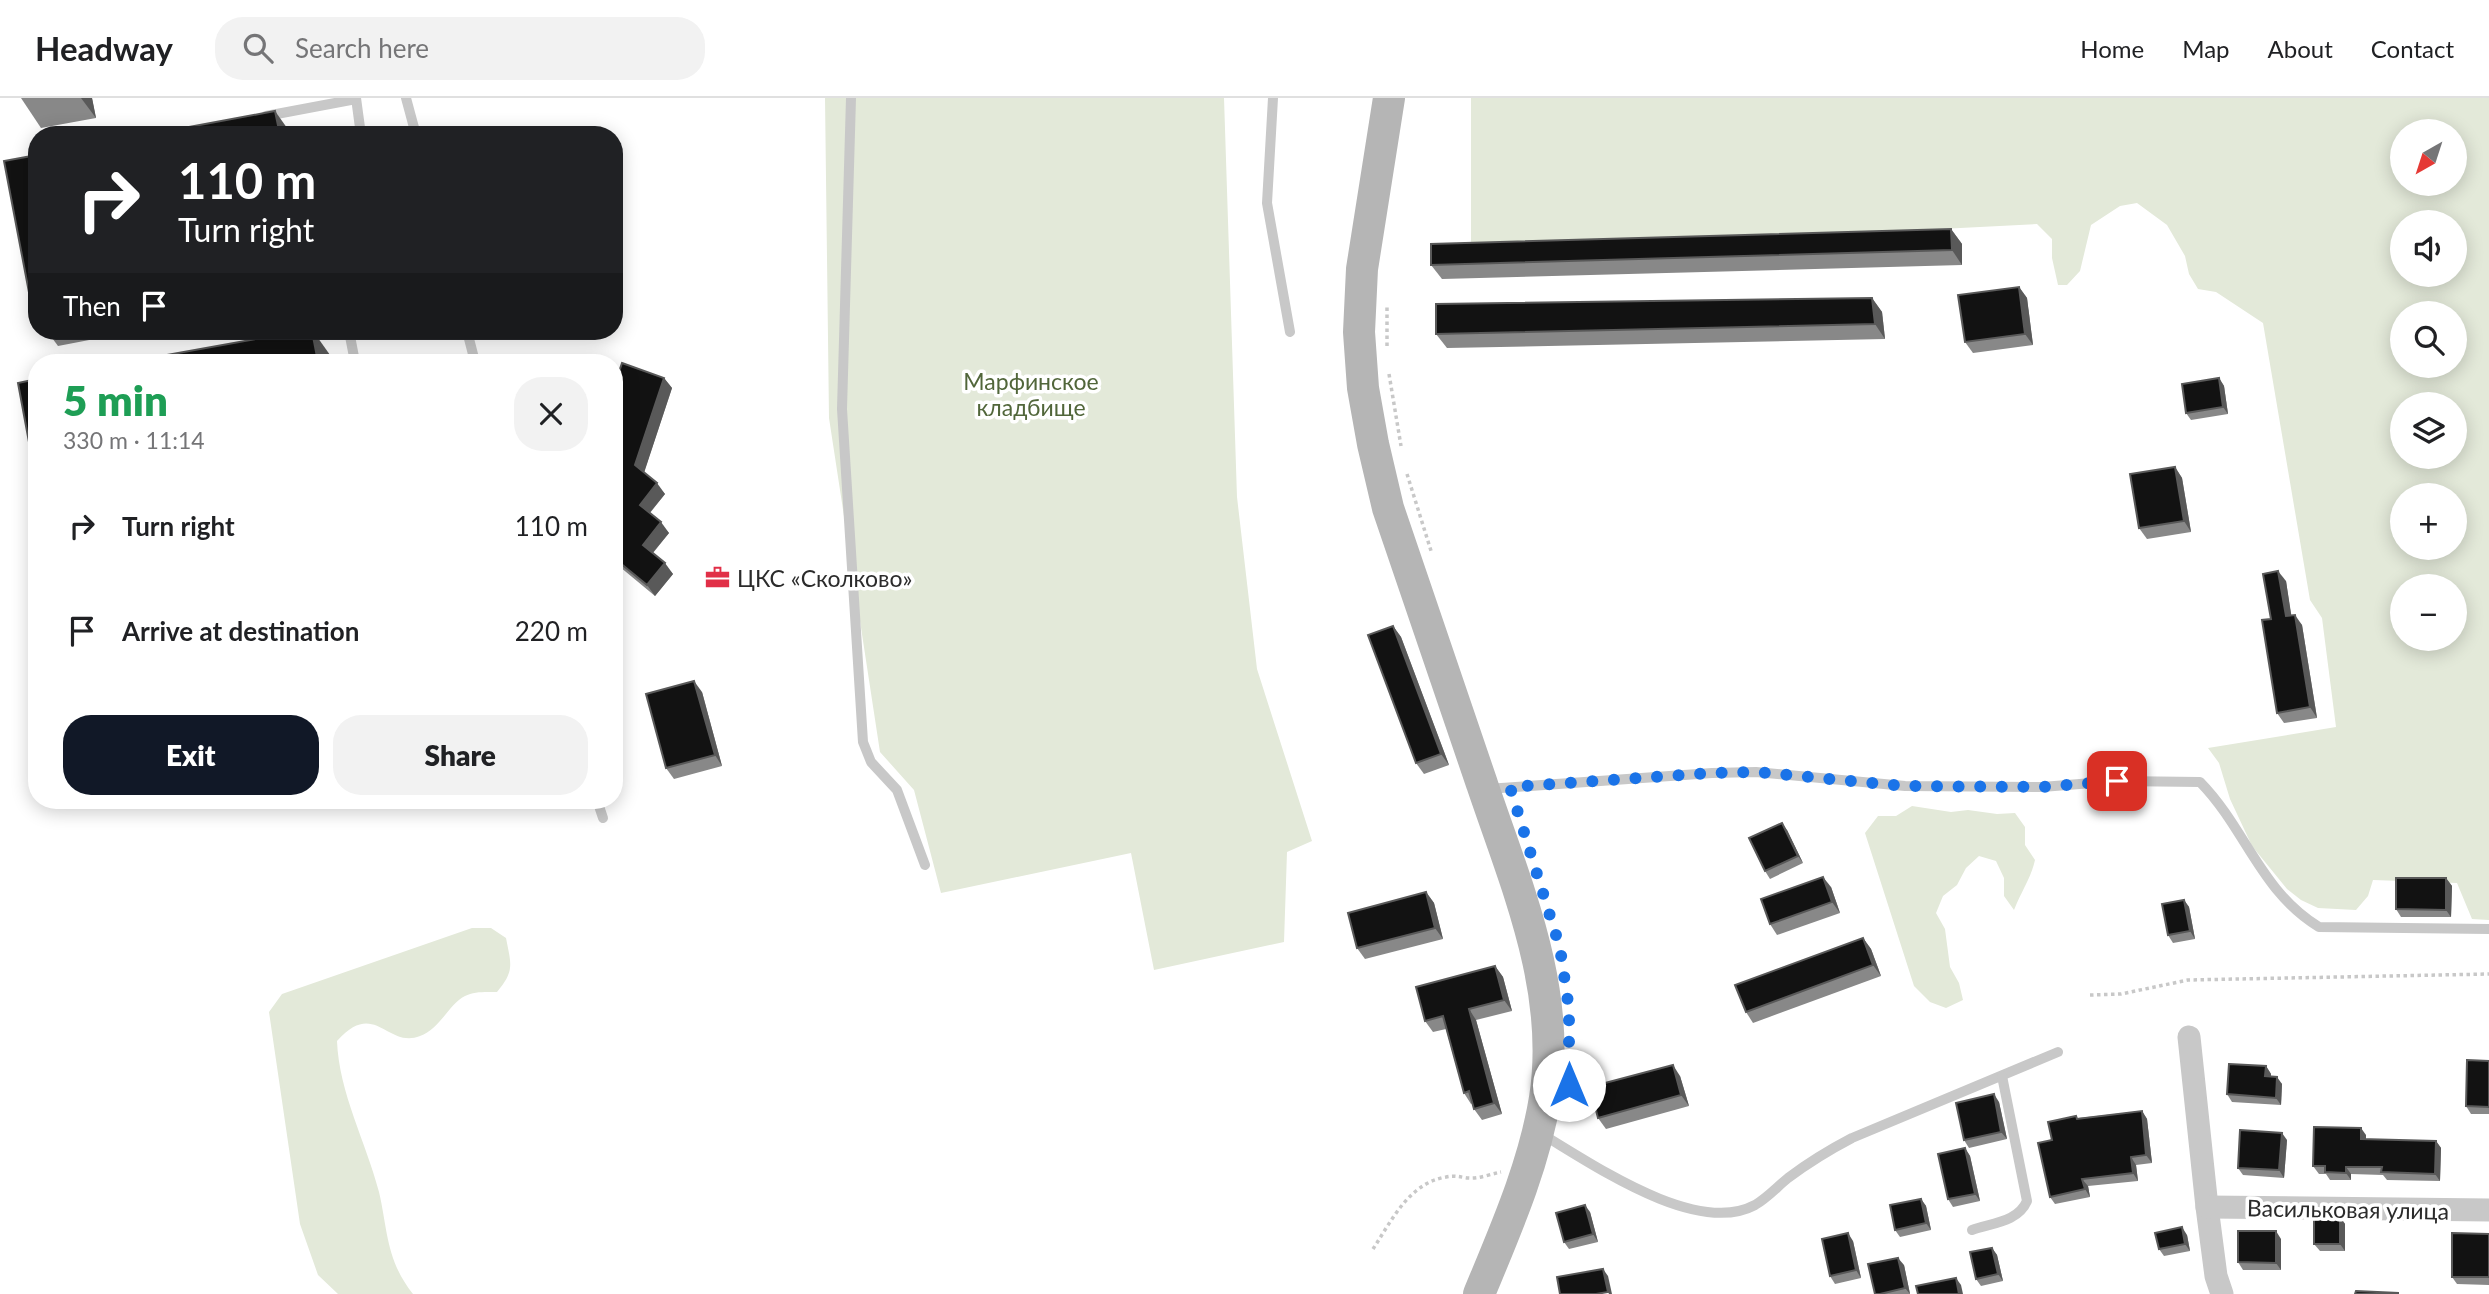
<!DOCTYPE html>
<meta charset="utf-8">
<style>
:root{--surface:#fff;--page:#f2f2f2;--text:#202124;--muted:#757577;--line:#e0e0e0;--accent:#111827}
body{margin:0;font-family:Lato,sans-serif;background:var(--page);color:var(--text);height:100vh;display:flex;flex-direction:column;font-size:26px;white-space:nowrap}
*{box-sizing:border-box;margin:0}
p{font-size:23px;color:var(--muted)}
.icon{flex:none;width:38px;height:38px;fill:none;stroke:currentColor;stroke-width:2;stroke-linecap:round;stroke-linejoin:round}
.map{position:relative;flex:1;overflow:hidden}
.drawer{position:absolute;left:28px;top:256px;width:595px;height:455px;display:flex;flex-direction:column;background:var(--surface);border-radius:28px;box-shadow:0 4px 18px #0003}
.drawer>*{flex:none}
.top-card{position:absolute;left:28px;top:28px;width:595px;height:214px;border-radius:28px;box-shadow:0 4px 18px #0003;background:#202124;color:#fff;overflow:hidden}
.needle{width:46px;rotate:219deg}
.buttons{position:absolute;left:2390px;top:21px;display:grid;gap:14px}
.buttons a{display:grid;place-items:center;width:77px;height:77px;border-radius:50%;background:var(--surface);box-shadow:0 4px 18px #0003;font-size:35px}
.pin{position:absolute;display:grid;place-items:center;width:60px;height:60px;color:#fff;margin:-30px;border-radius:14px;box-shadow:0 4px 10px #0006}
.me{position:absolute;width:77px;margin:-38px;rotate:0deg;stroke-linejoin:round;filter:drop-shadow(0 0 5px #0008)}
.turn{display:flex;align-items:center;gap:24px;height:147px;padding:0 35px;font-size:32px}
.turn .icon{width:91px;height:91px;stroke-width:2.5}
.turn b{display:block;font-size:49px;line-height:60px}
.then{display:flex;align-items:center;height:66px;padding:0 35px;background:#0003;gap:14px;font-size:26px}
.round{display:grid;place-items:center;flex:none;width:74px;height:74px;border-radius:28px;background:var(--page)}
.overview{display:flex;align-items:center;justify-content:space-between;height:119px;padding:0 35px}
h1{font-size:42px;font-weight:800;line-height:52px;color:#1e9e55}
.button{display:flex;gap:14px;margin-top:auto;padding:14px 35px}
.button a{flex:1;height:80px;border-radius:28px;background:var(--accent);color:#fff;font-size:28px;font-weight:800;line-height:80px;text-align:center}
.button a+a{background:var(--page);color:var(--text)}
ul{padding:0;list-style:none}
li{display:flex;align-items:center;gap:21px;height:105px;padding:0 35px}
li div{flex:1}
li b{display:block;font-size:26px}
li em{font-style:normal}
header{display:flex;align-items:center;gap:42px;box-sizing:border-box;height:98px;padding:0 35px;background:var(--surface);border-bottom:2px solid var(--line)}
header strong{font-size:33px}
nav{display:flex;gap:38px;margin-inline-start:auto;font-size:24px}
.search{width:490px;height:63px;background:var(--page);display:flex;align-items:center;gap:18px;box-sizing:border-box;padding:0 24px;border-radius:28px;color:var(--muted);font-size:26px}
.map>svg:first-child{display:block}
.green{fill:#e3e9d9;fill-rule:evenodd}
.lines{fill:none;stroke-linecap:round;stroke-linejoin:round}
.path{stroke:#c8c8c8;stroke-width:3.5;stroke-dasharray:3.5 3.5;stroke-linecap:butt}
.lane{stroke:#c8c8c8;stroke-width:10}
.street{stroke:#c8c8c8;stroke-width:23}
.secondary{stroke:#b5b5b5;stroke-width:32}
.wall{fill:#888}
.shaded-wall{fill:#595959}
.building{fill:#121212;stroke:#595959;stroke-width:2}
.route{stroke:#1a73e8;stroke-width:12;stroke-dasharray:0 21.6}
.labels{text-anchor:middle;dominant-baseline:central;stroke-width:7;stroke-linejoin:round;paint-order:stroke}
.park-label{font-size:23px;fill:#51663a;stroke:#fff}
.poi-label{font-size:23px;fill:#2b2b2b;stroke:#fff;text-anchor:start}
.street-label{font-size:23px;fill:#2b2b2b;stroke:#fff}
</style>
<header>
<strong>Headway</strong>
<div class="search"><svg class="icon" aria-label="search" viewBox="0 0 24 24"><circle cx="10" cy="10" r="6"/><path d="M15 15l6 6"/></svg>Search here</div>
<nav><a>Home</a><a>Map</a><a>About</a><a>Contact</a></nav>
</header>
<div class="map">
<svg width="2489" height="1196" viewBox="0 0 2489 1196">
<rect width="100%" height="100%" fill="#fff"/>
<g class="green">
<path d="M825,0H1224L1237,399L1257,571L1312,743L1287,754L1284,844L1154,872L1131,755L941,795L914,692L880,654L829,320Z"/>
<path d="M1471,0H2489V822L2472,821L2457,785L2373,782L2368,798L2356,812L2318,810L2301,802L2287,791L2252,748L2230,701L2219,665L2208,650L2336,629L2322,520L2310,502L2263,225L2216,194L2198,191L2189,176L2185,158L2167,127L2137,105L2120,108L2091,127L2080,173L2067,187H2058L2052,160V141L2037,126L1471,155ZM2403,33H2455V86H2403ZM2403,124H2455V177H2403ZM2403,215H2455V268H2403ZM2403,306H2455V359H2403ZM2403,397H2455V450H2403ZM2403,488H2455V541H2403Z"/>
<path d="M1912,708L1951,714L1968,712L1997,716L2015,715L2025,729V747L2035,762C2031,780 2021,794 2014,812L2004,798V780L1996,763L1979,758L1966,770L1957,787L1943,798L1936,815L1945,831L1950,869L1959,885L1963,902L1946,910L1930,904L1914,888L1865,735L1878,718H1896Z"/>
<path d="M472,830H491L506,840C511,866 515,873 497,894C487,894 474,893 465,898C449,906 440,931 420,938C387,951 375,900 337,943C339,995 366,1044 379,1094C388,1133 386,1162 413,1196H338L318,1177L300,1126L269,914L282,896Z"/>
</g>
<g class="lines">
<g class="path">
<path d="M1387,248V207"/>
<path d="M1389,276L1401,348"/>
<path d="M1407,376L1432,456"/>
<path d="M2090,897L2121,896L2188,882L2489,876"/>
<path d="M1373,1151C1392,1122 1409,1085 1446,1079C1454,1077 1460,1079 1468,1080C1478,1081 1491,1076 1501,1074"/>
</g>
<g class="lane">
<path d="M356,0L361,37"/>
<path d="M406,0L416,37"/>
<path d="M851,0L842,311L863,644L871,664L897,692L925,767"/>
<path d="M1273,0L1267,105L1290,234"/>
<path d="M266,18L356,1"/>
<path d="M349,233L355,264"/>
<path d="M467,233L475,264"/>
<path d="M301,238L329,233"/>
<path d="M1487,691L1712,675L1756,674L1905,688L2042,689L2117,683L2200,684C2246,731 2260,793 2319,829L2489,831"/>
<path d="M597,702L603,720"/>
<path d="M1540,1035C1591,1065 1696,1139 1755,1107C1767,1100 1777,1089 1788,1080C1808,1065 1829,1052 1852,1040L2058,954"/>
<path d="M1972,1132C1992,1125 2018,1124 2027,1103L2002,978"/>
</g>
<g class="street">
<path d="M2189,939L2207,1109L2216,1178L2222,1196"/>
<path d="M2207,1109L2489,1112"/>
</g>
<path class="secondary" d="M1389,0L1362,171L1359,234L1363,290L1373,346L1388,410C1420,502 1451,594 1482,686C1516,787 1562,891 1545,1000C1534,1068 1505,1133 1479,1196"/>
</g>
<g class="wall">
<path d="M21,0H92L96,20L41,30Z"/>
<path d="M37,57V218L32,210Z"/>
<path d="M1951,131L1962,146V167L1442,181L1431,167Z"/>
<path d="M2019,189L2027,200L2033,247L1973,255L1965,244Z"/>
<path d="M1872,200L1882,214L1885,241L1447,250L1436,236Z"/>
<path d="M47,233H109L110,238L58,248Z"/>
<path d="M664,280L672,290L644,374L665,396L650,415L669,435L653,455L673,476L655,498L614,464V289Z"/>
<path d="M2219,280L2224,288L2228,316L2191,322L2186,315Z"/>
<path d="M2175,369L2182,380L2191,434L2147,441L2139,430Z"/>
<path d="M2286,483L2291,517L2302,527L2317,620L2284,625L2277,615L2271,521Z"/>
<path d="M1393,528L1401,539L1449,667L1424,676L1416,665Z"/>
<path d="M702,594L722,668L674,681L666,670Z"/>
<path d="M1787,732L1803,765L1770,781L1765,773Z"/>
<path d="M2446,780L2452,788L2451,819H2401L2396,811Z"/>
<path d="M1831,789L1840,815L1777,837L1770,826Z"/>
<path d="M1426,794L1434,805L1443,841L1365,861L1357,850Z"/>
<path d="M2184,802L2189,809L2195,841L2173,845L2168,837Z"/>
<path d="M1863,840L1871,851L1881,878L1753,925L1746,914Z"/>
<path d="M1495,868L1503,879L1512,913L1476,922L1502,1016L1482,1022L1474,1011L1473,1005L1471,1006L1464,995L1446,931L1433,934L1425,923Z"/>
<path d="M2489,963V1016H2471L2466,1008Z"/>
<path d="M2266,968L2271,976V978L2282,986L2281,1007L2232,1004L2227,996Z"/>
<path d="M1680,978L1689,1008L1606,1031L1598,1020Z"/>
<path d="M1999,1004L2007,1041L1969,1050L1964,1042Z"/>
<path d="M2142,1013L2147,1021L2152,1065L2136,1067L2138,1083L2088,1088L2090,1099L2055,1106L2050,1099L2052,1042L2078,1020Z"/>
<path d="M2366,1037V1041L2436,1043L2441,1050L2440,1083L2387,1082L2383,1077L2351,1076V1082H2330L2326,1076H2319L2313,1068Z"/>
<path d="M2287,1042L2284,1080L2243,1077L2238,1070Z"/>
<path d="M1965,1050L1970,1058L1980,1103L1953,1109L1948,1101Z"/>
<path d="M1921,1101L1926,1108L1931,1132L1900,1139L1895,1132Z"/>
<path d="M1590,1114L1598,1144L1569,1151L1564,1144Z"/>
<path d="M2340,1119L2345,1126V1153H2320L2314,1146Z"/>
<path d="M2489,1136V1187L2457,1186L2452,1179Z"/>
<path d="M2187,1137L2190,1153L2164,1158L2159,1151Z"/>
<path d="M2281,1141V1172H2243L2238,1164Z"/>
<path d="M1853,1143L1861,1180L1835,1186L1830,1178Z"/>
<path d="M1992,1150L1997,1157L2003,1183L1981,1188L1976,1181Z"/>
<path d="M1904,1167L1910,1196H1875Z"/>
</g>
<g class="shaded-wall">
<path d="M81,0H92L96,20Z"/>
<path d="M275,13L292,37H280Z"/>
<path d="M1951,131L1962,146V167L1952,152Z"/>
<path d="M2019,189L2027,200L2033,247L2025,236Z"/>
<path d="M1872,200L1882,214L1885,241L1875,226Z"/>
<path d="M312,233H313L335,264H318Z"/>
<path d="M664,280L672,290L643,378L635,367Z"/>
<path d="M2219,280L2224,288L2228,316L2223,309Z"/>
<path d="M2175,369L2182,380L2191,434L2184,423Z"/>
<path d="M657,385L665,396L647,418L640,407Z"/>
<path d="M661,424L669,435L650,458L643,447Z"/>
<path d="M665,465L673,476L655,498L647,487Z"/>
<path d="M2278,473L2286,483L2293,528L2286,518Z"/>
<path d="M2295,517L2302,527L2317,620L2310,609Z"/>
<path d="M1393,528L1401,539L1449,667L1441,656Z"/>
<path d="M694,583L702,594L722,668L715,657Z"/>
<path d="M1782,725L1787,732L1803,765L1798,758Z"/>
<path d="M1823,779L1831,789L1840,815L1832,804Z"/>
<path d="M2446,780L2452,788L2451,819L2446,812Z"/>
<path d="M1426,794L1434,805L1443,841L1435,830Z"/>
<path d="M2184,802L2189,809L2195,841L2190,833Z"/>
<path d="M1863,840L1871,851L1881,878L1873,867Z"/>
<path d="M1495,868L1503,879L1512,913L1504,902Z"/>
<path d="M1469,911L1476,922L1502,1016L1494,1005Z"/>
<path d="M1673,967L1680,978L1689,1008L1681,997Z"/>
<path d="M2266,968L2271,976L2270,985L2265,978Z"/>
<path d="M2277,979L2282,986L2281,1007L2276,1000Z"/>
<path d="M1994,996L1999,1004L2007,1041L2001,1034Z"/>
<path d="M2142,1013L2147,1021L2152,1065L2146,1057Z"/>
<path d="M2361,1030L2366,1037V1048L2361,1041Z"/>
<path d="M2282,1035L2287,1042L2284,1080L2279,1072Z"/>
<path d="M2436,1043L2441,1050L2440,1083L2435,1076Z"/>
<path d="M1965,1050L1970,1058L1980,1103L1975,1096Z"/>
<path d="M2131,1059L2136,1067L2138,1083L2133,1075Z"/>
<path d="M2346,1069L2351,1076V1082L2346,1075Z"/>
<path d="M2082,1081L2088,1088L2090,1099L2085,1091Z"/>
<path d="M1921,1101L1926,1108L1931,1132L1926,1125Z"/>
<path d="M1585,1107L1590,1114L1598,1144L1593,1136Z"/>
<path d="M2340,1119L2345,1126V1153L2340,1146Z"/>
<path d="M2182,1129L2187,1137L2190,1153L2185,1146Z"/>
<path d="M2276,1133L2281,1141V1172L2276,1165Z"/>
<path d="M1848,1135L1853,1143L1861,1180L1856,1172Z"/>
<path d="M1992,1150L1997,1157L2003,1183L1998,1176Z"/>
<path d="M1898,1160L1904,1167L1910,1196L1905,1190Z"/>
<path d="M1603,1171L1608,1178L1612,1196H1609L1608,1194Z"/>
<path d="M1956,1180L1961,1187L1963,1196H1959Z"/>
</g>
<g class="building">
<path d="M275,13L280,37H146Z"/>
<path d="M37,57V209L32,210L4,63Z"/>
<path d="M1951,131L1952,152L1431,167V146Z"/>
<path d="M2019,189L2025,236L1965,244L1958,197Z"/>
<path d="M1872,200L1875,226L1436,236V206Z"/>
<path d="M300,233H312L318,264H128Z"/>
<path d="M622,265L664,280L635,367L657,385L640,407L661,424L643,447L665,465L647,487L614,460V289Z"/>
<path d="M2219,280L2223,309L2186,315L2182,286Z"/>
<path d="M37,281V387L18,285Z"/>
<path d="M2175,369L2184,423L2139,430L2130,376Z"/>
<path d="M2278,473L2286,518L2295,517L2310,609L2277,615L2262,522L2271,521L2263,476Z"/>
<path d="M1393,528L1441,656L1416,665L1368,537Z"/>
<path d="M694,583L715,657L666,670L646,596Z"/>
<path d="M1782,725L1798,758L1765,773L1749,740Z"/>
<path d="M1823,779L1832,804L1770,826L1761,801Z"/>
<path d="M2396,780H2446V812L2396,811Z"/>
<path d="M1426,794L1435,830L1357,850L1348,815Z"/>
<path d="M2184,802L2190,833L2168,837L2162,806Z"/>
<path d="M1863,840L1873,867L1746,914L1735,887Z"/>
<path d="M1495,868L1504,902L1469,911L1494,1005L1474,1011L1469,993L1464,995L1443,918L1425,923L1416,889Z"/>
<path d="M2467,962L2489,963V1009L2466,1008Z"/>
<path d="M2229,966L2266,968L2265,978L2277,979L2276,1000L2227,996Z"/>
<path d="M1673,967L1681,997L1598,1020L1590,989Z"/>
<path d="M1994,996L2001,1034L1964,1042L1956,1005Z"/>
<path d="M2142,1013L2146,1057L2131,1059L2133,1075L2082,1081L2085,1091L2050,1099L2038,1045L2052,1042L2048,1024L2076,1018L2077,1021Z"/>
<path d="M2314,1029L2361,1030V1041L2436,1043L2435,1076L2381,1074L2382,1069H2346V1075L2325,1074V1068H2313Z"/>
<path d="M2240,1032L2282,1035L2279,1072L2238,1070Z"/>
<path d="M1965,1050L1975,1096L1948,1101L1938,1056Z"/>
<path d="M1921,1101L1926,1125L1895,1132L1890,1107Z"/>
<path d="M1585,1107L1593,1136L1564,1144L1556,1115Z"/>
<rect x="2314" y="1119" width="26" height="27"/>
<path d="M2182,1129L2185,1146L2159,1151L2155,1135Z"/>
<path d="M2238,1133H2276V1165L2238,1164Z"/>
<path d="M1848,1135L1856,1172L1830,1178L1822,1141Z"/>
<path d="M2452,1135L2489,1136V1179H2452Z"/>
<path d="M1992,1150L1998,1176L1976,1181L1970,1154Z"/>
<path d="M1898,1160L1905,1190L1880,1196H1875L1868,1166Z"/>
<path d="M1603,1171L1608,1194L1596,1196H1560L1557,1179Z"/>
<path d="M1956,1180L1959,1196H1918L1916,1188Z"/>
<path d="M2356,1193L2398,1195V1196H2355Z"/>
</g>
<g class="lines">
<path class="route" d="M1569,987V911L1560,850L1510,689L1712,675L1756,674L1905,688L2042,689L2117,683"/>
</g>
<defs>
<symbol id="office-bare" viewBox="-9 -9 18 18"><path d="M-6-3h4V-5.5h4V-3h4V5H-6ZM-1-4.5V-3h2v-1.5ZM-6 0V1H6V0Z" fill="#e12f47" stroke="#fff" stroke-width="2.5" paint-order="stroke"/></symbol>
</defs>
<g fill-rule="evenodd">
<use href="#office-bare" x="700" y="462" width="35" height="35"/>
</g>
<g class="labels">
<g class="park-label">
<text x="1031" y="283">Марфинское<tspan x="1031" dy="26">кладбище</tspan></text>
</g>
<g class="poi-label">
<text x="737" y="480">ЦКС «Сколково»</text>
</g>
<g class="street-label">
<text transform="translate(2348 1111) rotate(1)">Васильковая улица</text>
</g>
</g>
</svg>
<div class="buttons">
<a><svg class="needle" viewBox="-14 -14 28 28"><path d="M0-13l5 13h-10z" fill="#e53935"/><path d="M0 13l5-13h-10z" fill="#757577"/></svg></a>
<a><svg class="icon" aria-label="sound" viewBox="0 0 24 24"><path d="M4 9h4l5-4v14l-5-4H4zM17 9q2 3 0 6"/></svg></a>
<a><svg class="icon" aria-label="search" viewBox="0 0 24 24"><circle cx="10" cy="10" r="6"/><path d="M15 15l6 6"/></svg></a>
<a><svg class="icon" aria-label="layers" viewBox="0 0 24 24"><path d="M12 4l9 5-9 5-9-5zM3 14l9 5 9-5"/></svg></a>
<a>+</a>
<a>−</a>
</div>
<div class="pin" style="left:2117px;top:683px;background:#d93025"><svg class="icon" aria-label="arrive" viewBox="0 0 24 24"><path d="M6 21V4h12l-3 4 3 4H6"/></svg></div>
<svg class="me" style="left:1569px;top:987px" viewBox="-20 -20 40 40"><circle r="19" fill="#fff"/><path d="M0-13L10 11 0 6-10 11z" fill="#1a73e8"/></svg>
<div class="top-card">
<div class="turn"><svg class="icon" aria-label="right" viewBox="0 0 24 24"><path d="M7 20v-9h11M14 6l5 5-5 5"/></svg><div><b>110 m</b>Turn right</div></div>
<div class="then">Then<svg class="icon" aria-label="arrive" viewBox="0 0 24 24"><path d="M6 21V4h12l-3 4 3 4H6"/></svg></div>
</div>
<section class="drawer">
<div class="overview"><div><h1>5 min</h1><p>330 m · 11:14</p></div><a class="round"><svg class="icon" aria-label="close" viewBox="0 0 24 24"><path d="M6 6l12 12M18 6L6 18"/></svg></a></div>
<ul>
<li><svg class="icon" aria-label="right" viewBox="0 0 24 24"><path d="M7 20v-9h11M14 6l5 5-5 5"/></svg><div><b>Turn right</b></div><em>110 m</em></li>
<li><svg class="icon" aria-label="arrive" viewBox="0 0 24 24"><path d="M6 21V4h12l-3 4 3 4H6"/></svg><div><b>Arrive at destination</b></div><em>220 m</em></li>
</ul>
<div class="button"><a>Exit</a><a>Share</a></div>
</section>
</div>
